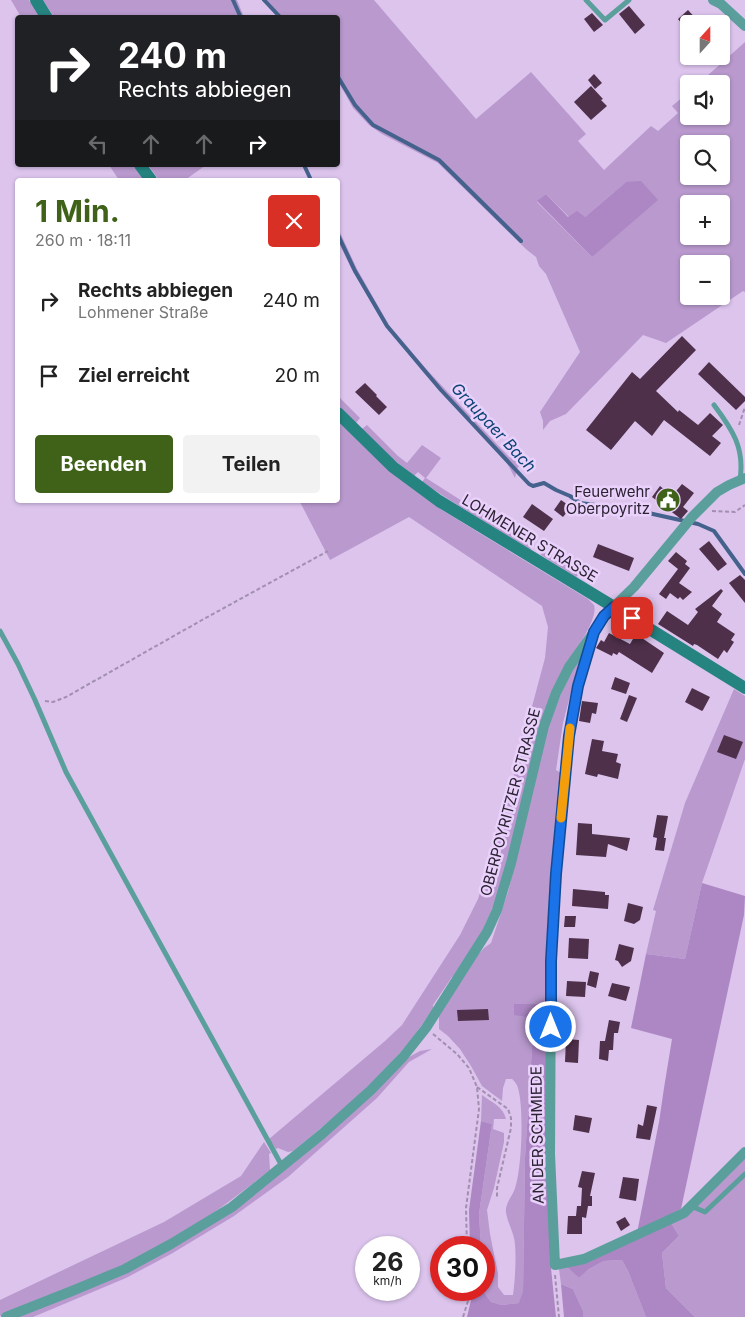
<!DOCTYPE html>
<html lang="de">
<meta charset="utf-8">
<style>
:root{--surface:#fff;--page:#f2f2f2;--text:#222;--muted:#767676;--accent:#3f6218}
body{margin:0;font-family:Inter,sans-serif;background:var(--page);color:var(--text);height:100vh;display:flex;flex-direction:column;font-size:19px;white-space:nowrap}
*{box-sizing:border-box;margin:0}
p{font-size:16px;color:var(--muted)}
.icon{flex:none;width:28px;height:28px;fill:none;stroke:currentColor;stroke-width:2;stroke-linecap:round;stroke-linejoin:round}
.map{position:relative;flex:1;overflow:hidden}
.drawer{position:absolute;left:15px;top:178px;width:325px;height:325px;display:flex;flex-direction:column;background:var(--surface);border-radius:5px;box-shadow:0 1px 4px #0004}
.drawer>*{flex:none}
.hud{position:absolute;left:15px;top:15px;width:325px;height:152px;border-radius:5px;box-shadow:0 1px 4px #0004;background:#202124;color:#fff;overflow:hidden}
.needle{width:32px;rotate:21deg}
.tools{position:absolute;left:680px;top:15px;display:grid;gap:10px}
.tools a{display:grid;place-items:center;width:50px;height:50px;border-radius:5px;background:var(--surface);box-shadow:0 1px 4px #0004;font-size:25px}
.speed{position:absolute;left:355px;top:1236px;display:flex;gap:10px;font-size:25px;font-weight:700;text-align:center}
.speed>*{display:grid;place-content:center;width:65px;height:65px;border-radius:50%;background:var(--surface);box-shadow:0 1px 4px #0004;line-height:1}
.speed small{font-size:12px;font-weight:400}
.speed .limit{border:8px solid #d22;background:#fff;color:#111}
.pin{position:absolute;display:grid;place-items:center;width:42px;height:42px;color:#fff;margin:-21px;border-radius:10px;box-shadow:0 2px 8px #0006}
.me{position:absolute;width:55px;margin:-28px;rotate:0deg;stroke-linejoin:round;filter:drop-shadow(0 0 4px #0008)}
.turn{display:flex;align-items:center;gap:18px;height:105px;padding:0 20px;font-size:22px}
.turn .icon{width:65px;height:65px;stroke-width:2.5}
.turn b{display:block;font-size:35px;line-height:42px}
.lanes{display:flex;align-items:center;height:48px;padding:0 20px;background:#0003;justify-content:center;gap:25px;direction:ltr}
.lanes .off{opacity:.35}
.round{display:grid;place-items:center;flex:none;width:52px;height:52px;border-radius:5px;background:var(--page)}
.head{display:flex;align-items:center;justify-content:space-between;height:85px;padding:0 20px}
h1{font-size:30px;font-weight:700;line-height:38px;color:var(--accent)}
.primary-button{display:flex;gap:10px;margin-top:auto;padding:10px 20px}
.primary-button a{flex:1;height:58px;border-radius:5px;background:var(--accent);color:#fff;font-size:20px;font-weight:700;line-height:58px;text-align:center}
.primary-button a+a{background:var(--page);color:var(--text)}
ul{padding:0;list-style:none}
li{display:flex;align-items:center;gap:15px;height:75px;padding:0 20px}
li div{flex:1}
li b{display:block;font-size:19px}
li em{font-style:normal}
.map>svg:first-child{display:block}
.green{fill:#b999ce;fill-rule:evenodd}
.forest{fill:#ac87c4}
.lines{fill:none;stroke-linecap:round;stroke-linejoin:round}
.stream{stroke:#44628c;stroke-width:4}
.building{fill:#4f304b}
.path{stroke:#a28faf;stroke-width:2;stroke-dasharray:4 2.5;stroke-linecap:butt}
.lane{stroke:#5b9f9c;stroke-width:5}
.street{stroke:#5b9f9c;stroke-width:10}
.secondary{stroke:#258380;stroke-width:12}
.route-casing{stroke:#114b97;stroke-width:12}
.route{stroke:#1a73e8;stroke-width:9}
.slow{stroke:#f59e0b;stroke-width:9}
.labels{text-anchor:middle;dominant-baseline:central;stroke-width:5;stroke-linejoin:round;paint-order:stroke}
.poi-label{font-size:15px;fill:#2b2232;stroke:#e9d1fb;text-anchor:end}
.street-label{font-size:15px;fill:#2b2232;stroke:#e9d1fb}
.water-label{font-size:16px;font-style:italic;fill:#0d4375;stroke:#e9d1fb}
</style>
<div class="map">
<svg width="745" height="1317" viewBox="0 0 745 1317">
<rect width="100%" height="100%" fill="#dcc4ed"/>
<g class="green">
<path d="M11,0H29L40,17H21Z"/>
<path d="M43,0H237L244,17H54Z"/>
<path d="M262,0H374L476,119L531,72L586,134L578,141L604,170L651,126L658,131L678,113L672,106L689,92V116H721V84H698L745,42V292L743,291L666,343L643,335L566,414L550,421L543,430V421L540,412L580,352L546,274L539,266L536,257L527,250L438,163L382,134L369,125L353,108L338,81V18L278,17ZM689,144H721V176H689ZM626,182L592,257L537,202L546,194L569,217H585ZM689,204H721V236H689ZM689,264H721V296H689Z"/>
<path d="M109,165H133L144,180H119Z"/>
<path d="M148,165H206L185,180H159Z"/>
<path d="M338,228L357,269L389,325L428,371L509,457L515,459L523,460L517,469L515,478L507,463L424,373L386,326L352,270L338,241Z"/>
<path d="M338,396L360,418L356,423L338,405Z"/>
<path d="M338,421L442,510L481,534L588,599C590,601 592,603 594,605C599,619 572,655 565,667L499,893L482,932L454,976L452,977L433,1005V1008C397,1066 345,1109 293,1151L288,1152L278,1148L276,1149L269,1139L385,1041L402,1025L460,935L478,899L495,845L545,658L548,627L542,606L409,517L330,560L299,500H338Z"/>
<path d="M367,425L398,456L407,463L422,445L441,458L426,478L495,522L535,545L530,549L459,506L422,482L425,478L418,472L414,476L393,459L362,429Z"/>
<path d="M540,548L581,573L576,577L541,555Z"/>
<path d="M582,652L579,672L576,673L563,723L556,770L561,773C552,850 550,927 548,1004H514L534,1018L525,1157L523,1291L520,1303L502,1305L491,1302L484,1292V1248L481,1247L479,1214L492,1124L481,1121L482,1095C491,1102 503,1106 506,1119H494L493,1129L504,1133V1142L494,1188L487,1210L490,1234L498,1274V1287L504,1295H513C515,1282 517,1251 514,1238C512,1229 507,1221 506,1212C505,1204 511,1198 514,1191C522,1173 524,1107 518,1088C517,1084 515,1082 512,1079H506L503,1088L502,1101L482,1086L471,1066L460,1049L448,1036L439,1029V1016L473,960L484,948L491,943L508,892L548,727L561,694L573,668Z"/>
<path d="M734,689L745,696V759L702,883L685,959L646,954L656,911L653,910L685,803Z"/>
<path d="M432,1049L409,1062L377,1098L288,1177L234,1216L171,1254L126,1278L33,1317H18L73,1294L234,1208L409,1057L420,1051Z"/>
<path d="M264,1142L271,1153L269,1154L270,1170C238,1195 206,1220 171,1240C117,1272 58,1293 0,1316V1300L164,1222L241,1176Z"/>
<path d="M745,1158V1317H695L666,1288L662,1253L679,1236L671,1223Z"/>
<path d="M622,1260L628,1271L646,1317H583V1311L573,1289L561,1284L559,1269L567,1267L579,1278L589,1269L604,1261Z"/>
</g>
<g class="forest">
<path d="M641,181L658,200L592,257L537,201L546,194L568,217L577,211L585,217L626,182Z"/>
<path d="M702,883L745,896L744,915L681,1209L637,1233L659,1122L664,1088L672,1039L631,1028L646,954L685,959Z"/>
<path d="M514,1004H548L551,1268L556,1317H467L471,1300V1290H484V1282V1292L491,1302L502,1305L519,1303L523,1291L525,1157L534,1018L514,1015Z"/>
<path d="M481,1121L492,1124L479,1214L481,1247H470L469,1210Z"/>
<path d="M671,1223L679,1236L662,1253L666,1288L695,1317H646L628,1271L622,1260L604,1261L589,1269L579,1278L567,1267Z"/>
<path d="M561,1284L573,1289L583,1311V1317H564Z"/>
</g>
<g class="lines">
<g class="stream">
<path d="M233,0L241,18"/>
<path d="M264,0L281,18"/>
<path d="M338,77L355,105L373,125L439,160L521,241"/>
<path d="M304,165L311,180"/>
<path d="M338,235L355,271L387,326L441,390L529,484L533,486L544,483L556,490L570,496L580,503L635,510L698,524L714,531L745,574"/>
</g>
</g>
<g class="building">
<path d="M629,6L645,25L635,34L619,14Z"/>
<path d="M688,10L698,21L694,24H689V28L687,30L678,19Z"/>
<path d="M592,13L603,25L594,32L584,19Z"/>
<path d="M594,74L602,83L595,89L588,80Z"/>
<path d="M591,86L603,99L601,100L607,106L591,120L574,102Z"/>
<path d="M682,336L696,350L656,391L678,412L679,410L698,425L710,413L723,425L712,436L721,443L710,456L664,420L652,436L635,421L611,450L586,430L632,372L640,379Z"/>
<path d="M709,362L745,397V401L736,410L698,374Z"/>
<path d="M365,383L377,395L376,396L387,407L379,415L355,392Z"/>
<path d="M682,484L694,493L683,507L688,511L681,519L652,497L660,486L672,496Z"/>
<path d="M561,500L571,507L563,517L554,510Z"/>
<path d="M532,504L553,519L544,531L523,517Z"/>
<path d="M709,541L727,564L718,571L699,549Z"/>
<path d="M598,544L634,558L629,571L593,557Z"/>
<path d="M676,552L687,561L685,564L690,568L679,583L692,592L683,600L680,597L678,599L670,593L666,599L659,594L678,569L668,561Z"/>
<path d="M740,575L745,580V603L729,583Z"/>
<path d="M721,589L723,591L712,606L722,614L717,622L735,634L731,640L734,642L727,653L724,650L718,659L697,645L694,644L693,646L658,624L667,611L688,625L698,612L695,609Z"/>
<path d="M609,633L630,644L636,634L664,653L652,673L619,652L617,655L613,653L612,656L596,648L601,640L604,642Z"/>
<path d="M615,677L630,683L626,694L611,689Z"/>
<path d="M692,688L710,697L703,710L702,711L685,702Z"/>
<path d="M629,695L637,698L627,722L620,719Z"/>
<path d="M582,701L598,703L596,714L592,713L590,723L579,721Z"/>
<path d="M724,735L743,742L736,759L717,752Z"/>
<path d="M592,739L604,741L602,751L618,754L616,762L621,764L618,779L598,774L597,777L585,774Z"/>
<path d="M657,815L668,816L664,838H666L664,851L655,850L657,838L653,837Z"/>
<path d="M578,823L592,824V834L630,838L627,851L608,844L606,857L576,855Z"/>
<path d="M573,889L605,892V895H609L608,909L572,906Z"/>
<path d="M628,903L643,907L640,920L634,924L624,921Z"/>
<path d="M565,916H576L575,927H564Z"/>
<path d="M569,938L589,939L588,959L568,958Z"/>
<path d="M619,944L634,948L631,961L622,967L618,961L615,960Z"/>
<path d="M590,971L599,973L596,988L587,985Z"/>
<path d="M567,981L586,982L585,997L566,996Z"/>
<path d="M612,983L630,987L626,1001L608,996Z"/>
<path d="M488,1009L489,1020L458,1021L457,1010Z"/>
<path d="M609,1020L620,1022L618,1033H614L613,1050H609L608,1061L599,1059L600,1041H605Z"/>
<path d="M566,1039L579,1040L578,1063L565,1062Z"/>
<path d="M647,1105L657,1107L650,1140L636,1138L638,1124L643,1126Z"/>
<path d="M575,1115L592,1118L589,1133L573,1130Z"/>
<path d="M582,1171L595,1173L590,1196H592V1206H588L586,1218L582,1217V1234H567L568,1216H576L577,1206H581L582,1188L578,1187Z"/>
<path d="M623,1177L639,1179L636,1201L619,1198Z"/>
<path d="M625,1217L630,1225L621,1231L616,1222Z"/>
</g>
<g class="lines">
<g class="path">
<path d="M739,425L745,407"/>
<path d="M712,511L735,512L745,505"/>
<path d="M45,701L53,702L66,697L202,620L328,551"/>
<path d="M433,1034L457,1054L469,1068L477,1087L479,1109L466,1208L467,1248"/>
<path d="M477,1087L508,1109L511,1118V1128L497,1188V1198"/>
<path d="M555,1275L559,1317"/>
<path d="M463,1317L468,1301L467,1290"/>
</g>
<g class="lane">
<path d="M586,0L605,20L629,0"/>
<path d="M714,405C732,429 745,448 740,479"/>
<path d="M0,631L18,664L35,700L66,772L282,1166"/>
<path d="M691,1206L705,1212L745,1174"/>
</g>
<g class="street">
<path d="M713,0L721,4L745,26"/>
<path d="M592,638L578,686L569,736L556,874L551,961L550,1154L555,1265L584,1259L684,1213L745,1152"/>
<path d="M6,1317L72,1291L125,1269L171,1244L232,1207L322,1134L371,1090L403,1057L426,1028L487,932L497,910L511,863L544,726L556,693L569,667L594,632L604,616L634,587L692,517L717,492L729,485L745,478"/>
</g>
<g class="secondary">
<path d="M36,0L47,18"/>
<path d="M140,165L151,180"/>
<path d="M338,413L393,467L439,501L614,607L745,688"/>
</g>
</g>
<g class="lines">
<defs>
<path id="route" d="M551,1027V961L556,874L569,736L578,686L594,632L604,616L614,607L632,618"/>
</defs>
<use href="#route" class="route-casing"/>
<use href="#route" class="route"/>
<path class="slow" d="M561,818L570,728"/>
</g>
<defs>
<symbol id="civic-disc" viewBox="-11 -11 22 22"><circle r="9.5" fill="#3f6218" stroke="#e9d1fb"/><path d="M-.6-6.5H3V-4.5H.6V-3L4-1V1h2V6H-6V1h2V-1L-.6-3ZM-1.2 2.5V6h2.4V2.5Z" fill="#fff"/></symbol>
</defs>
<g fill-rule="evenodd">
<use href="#civic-disc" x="654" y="486" width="28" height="28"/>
</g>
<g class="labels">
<g class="poi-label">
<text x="650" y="491">Feuerwehr<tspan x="650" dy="17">Oberpoyritz</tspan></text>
</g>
<g class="street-label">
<text transform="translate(530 538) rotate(31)">LOHMENER STRASSE</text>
<text transform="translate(510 802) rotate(-75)">OBERPOYRITZER STRASSE</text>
<text transform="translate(537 1135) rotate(-91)">AN DER SCHMIEDE</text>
</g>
<g class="water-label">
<text transform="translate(494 427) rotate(47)">Graupaer Bach</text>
</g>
</g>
</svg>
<div class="tools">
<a><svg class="needle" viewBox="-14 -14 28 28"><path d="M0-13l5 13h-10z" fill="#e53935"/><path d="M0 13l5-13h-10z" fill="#767676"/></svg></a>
<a><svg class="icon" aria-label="sound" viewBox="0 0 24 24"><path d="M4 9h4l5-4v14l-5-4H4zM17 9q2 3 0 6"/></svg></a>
<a><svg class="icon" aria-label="search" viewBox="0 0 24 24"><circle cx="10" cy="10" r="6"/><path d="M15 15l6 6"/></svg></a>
<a>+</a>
<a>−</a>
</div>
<div class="speed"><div>26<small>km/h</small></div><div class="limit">30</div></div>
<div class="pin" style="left:632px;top:618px;background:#d93025"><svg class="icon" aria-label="arrive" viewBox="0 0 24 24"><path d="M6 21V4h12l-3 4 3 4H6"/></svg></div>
<svg class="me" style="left:551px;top:1027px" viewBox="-20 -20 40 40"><circle r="17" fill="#1a73e8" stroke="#fff" stroke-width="3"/><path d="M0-11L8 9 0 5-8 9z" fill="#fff"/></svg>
<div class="hud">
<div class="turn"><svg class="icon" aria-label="right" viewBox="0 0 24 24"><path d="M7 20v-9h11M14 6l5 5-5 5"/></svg><div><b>240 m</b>Rechts abbiegen</div></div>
<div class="lanes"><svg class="icon off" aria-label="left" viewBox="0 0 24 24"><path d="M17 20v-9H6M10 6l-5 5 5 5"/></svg><svg class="icon off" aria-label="ahead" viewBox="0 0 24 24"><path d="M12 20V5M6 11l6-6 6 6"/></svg><svg class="icon off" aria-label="ahead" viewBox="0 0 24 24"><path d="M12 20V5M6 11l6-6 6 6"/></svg><svg class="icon" aria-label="right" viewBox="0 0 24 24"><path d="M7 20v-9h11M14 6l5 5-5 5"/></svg></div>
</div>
<section class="drawer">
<div class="head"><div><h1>1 Min.</h1><p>260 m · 18:11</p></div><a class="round" style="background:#d93025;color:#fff"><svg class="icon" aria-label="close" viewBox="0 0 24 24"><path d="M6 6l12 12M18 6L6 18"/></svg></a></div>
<ul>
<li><svg class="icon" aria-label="right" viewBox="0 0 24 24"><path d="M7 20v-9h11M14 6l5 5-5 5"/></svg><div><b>Rechts abbiegen</b><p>Lohmener Straße</p></div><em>240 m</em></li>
<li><svg class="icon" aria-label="arrive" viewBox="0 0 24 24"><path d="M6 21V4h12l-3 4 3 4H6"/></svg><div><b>Ziel erreicht</b></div><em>20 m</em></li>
</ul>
<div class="primary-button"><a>Beenden</a><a>Teilen</a></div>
</section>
</div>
